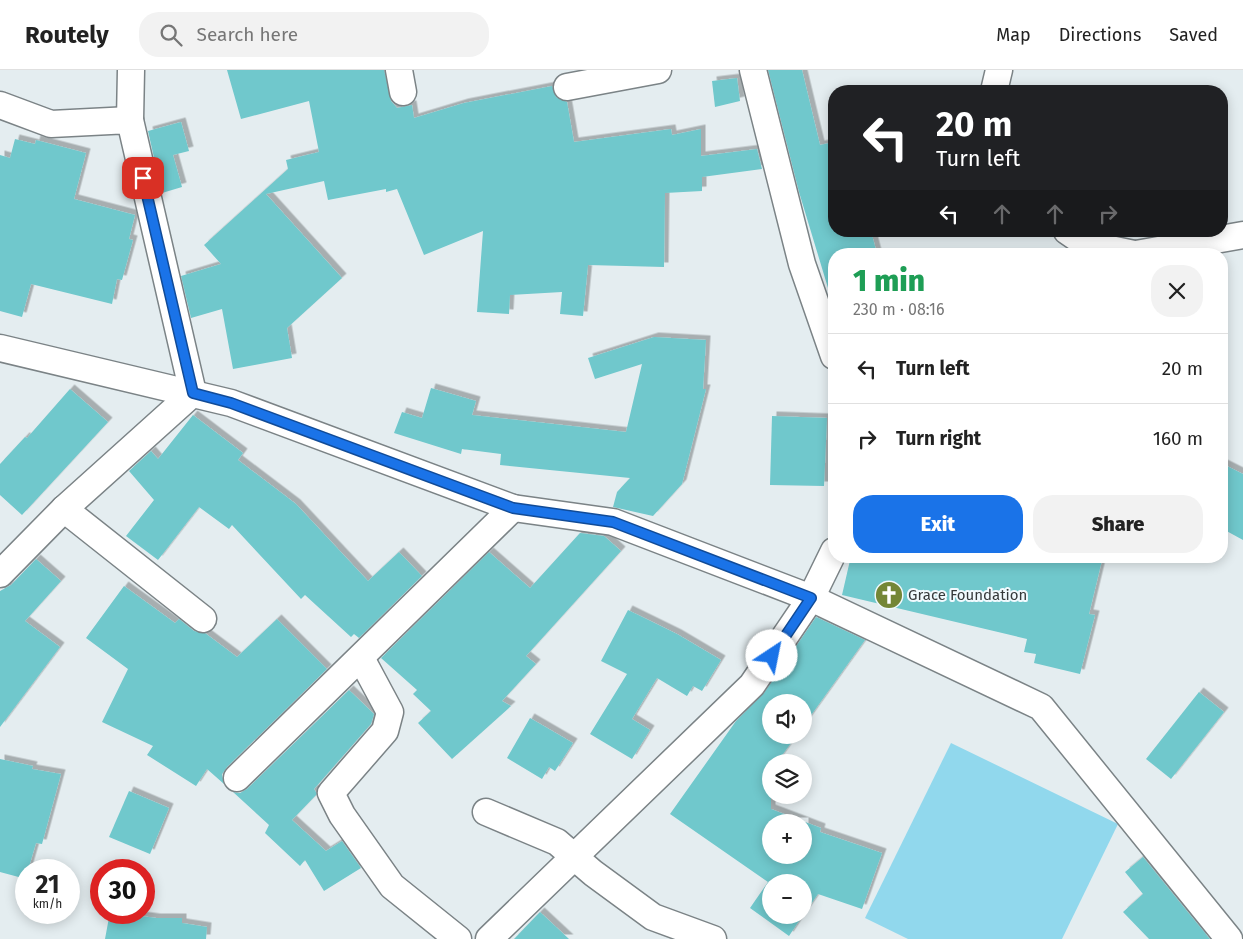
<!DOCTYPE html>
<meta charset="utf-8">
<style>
:root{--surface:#fff;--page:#f2f2f2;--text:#222;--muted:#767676;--line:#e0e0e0;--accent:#1a73e8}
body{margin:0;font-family:"Fira Sans",sans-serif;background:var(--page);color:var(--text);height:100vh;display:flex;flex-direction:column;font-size:19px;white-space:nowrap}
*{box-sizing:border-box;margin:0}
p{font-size:16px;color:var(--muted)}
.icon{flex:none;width:28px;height:28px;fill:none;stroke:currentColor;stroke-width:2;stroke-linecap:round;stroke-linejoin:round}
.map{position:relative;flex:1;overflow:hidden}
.sheet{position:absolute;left:828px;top:178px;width:400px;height:315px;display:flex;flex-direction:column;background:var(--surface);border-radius:20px;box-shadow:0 2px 12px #0003}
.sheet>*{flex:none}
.hud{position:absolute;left:828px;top:15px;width:400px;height:152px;border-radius:20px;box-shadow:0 2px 12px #0003;background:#202124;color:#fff;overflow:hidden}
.controls{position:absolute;left:762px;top:624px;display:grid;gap:10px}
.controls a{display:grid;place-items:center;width:50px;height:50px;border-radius:50%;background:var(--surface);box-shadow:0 2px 12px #0003;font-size:25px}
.speed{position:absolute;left:15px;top:789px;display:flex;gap:10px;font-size:25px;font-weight:700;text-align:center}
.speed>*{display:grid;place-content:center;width:65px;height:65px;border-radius:50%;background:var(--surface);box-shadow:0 2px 12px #0003;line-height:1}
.speed small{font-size:12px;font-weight:400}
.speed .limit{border:8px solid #d22;background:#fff;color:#111}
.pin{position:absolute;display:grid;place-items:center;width:42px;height:42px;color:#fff;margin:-21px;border-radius:10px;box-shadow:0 2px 8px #0006}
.me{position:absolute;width:55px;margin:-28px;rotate:34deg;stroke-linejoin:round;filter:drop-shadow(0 0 4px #0008)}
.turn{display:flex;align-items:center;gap:18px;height:105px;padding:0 25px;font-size:22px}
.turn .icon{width:65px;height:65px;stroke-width:2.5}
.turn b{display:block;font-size:35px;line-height:42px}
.lanes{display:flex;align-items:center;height:48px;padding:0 25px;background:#0003;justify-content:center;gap:25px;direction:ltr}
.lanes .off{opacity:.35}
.round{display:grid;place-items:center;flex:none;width:52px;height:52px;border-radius:20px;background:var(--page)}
.head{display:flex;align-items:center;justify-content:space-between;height:85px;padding:0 25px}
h1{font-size:30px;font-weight:800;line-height:38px;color:#1e9e55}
.action{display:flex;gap:10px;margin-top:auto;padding:10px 25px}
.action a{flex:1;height:58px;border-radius:20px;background:var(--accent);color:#fff;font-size:20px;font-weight:800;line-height:58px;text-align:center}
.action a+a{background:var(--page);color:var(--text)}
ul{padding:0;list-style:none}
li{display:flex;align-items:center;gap:15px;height:70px;padding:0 25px;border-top:1px solid var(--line)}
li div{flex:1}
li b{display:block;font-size:19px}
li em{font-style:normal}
header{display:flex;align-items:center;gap:30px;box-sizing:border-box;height:70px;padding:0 25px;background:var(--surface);border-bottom:1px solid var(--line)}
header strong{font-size:24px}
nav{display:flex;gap:28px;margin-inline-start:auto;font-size:18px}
.search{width:350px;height:45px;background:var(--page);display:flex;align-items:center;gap:12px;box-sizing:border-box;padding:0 18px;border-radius:20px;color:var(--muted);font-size:19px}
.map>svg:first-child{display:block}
.green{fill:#91d8ed}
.building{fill:#70c8cc;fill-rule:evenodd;filter:url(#shadow)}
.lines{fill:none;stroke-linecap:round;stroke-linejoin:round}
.minor-casing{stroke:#7b8386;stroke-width:29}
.minor{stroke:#fff;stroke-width:26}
.route-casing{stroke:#114b97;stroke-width:12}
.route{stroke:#1a73e8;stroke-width:9}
.labels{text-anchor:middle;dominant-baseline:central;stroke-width:4;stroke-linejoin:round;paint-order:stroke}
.poi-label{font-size:15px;fill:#35393a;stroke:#f1fafe;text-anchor:start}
</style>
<header>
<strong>Routely</strong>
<div class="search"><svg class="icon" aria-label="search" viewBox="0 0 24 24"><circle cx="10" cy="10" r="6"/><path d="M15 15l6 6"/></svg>Search here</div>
<nav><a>Map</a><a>Directions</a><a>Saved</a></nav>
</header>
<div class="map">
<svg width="1243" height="869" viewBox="0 0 1243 869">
<defs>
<filter id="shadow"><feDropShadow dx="4.5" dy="-4.5" stdDeviation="0" flood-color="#0004"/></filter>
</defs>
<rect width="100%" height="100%" fill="#e4edf0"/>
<path class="green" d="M951,673L1118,754L1062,869H908L865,848Z"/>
<g class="building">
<path d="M227,0H384L391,31L397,38L412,35L414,48L464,33L552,16L556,27L567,32L574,72L671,59L672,65L701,59V86L757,79L762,99L702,107V121L665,123L664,197L588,195L583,246L560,244L562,222L510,225L509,244L477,242L483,161L424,185L397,119L386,122V119L328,130L324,111L266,124L342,208L287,258L292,288L233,299L222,239L191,248L181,206L221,194L204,175L288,99L286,90L319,82L309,31L241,49Z"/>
<path d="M768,0H802L820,75L834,72V161H871L877,184H834V217L828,218L799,122Z"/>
<path d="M737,8L740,31L715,37L712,11Z"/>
<path d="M181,52L189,81L173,85L182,117L162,123L148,61Z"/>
<path d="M15,69L35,74L36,70L86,83L74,129L135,145L129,169L133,170L122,210L117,209L112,234L31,214L22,247L0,241V85L10,88Z"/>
<path d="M654,267L706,270L703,319H706L682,414L653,446L613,437L617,422L630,408L500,395L501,384L462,379L461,384L394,363L402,342L422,348L431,318L476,331L472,345L626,362L642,294L595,309L588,288Z"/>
<path d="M70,319L108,352L22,445L0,425V394L25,367L27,368Z"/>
<path d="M193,345L243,383L238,390L296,434L368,511L399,482L422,506L359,568L354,564L351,567L305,525L301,529L232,455L229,459L199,437L158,490L126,466L154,430L129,401L151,381L158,389Z"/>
<path d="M772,346L827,348L824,416L770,415Z"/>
<path d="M1221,393L1243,404V470L1221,458Z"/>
<path d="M580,463L604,466L621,481L526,586L536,594L502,631L511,636L452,689L418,653L431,641L413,624L417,620L381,588L489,482L530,518Z"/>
<path d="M851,486H1103L1089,544L1095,545L1080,604L1034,593L1036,584L1024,582L1027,569L842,525Z"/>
<path d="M36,489L61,511L25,551L60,577L0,657V521L11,515Z"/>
<path d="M124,516L175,553L179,549L194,561L205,563L237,587L277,549L327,599L227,697L222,704L224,714L207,699L196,716L147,685L153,676L102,652L128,599L86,568Z"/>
<path d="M628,540L677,564L721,590L702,621L693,616L687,626L657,608L632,649L650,660L632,689L590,664L627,604L601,591Z"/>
<path d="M816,547L865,570L804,655V632H771V665H797L777,692H771V739L821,758L820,762L882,783L862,839L818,824L804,844V812H771V845H803L789,866L750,838L768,812L670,744L736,651L764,623ZM771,752H804V785H771Z"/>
<path d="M349,620L374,644L371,654L314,719L317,724L292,750L326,781L342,771L361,798L324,821L305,790L300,796L265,763L269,755L233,722L240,723L247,719Z"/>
<path d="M1199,622L1224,642L1171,709L1146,689Z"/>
<path d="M530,648L573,673L555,701L549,697L542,709L507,688Z"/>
<path d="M0,689L33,696L32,699L61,704L42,774L36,773L28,800H26V809L0,802Z"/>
<path d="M129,721L169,738L150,784L109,767Z"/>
<path d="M1143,787L1191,846L1210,869H1149L1123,842L1143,824L1125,802Z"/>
<path d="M110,842L156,848H182V853L207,857L206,869H105Z"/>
<path d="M540,842L569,869H514Z"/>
</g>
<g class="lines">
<defs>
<g id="minor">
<path d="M399,0L403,22"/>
<path d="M753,0L802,194L834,286"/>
<path d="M567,17L658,0"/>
<path d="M994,21L999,0"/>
<path d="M0,35L51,54L130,50L193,323L64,439L0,504"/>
<path d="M130,50L131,0"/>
<path d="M1067,161L1086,174L1134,184"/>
<path d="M1136,184L1243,165"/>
<path d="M0,278L231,333L513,438L613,452L811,528L1041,637L1229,869"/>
<path d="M64,439L203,549"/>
<path d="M361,588L390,642L385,661L331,723L342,745L392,816L458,869"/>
<path d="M237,708L513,438"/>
<path d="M486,742L557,772L593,803L653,847L713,869"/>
<path d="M489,869L752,615L811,528L834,481"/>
</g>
</defs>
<use href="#minor" class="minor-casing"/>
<use href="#minor" class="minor"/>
</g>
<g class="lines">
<defs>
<path id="route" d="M143,108L193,323L231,333L513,438L613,452L811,528L772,586"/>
</defs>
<use href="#route" class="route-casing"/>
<use href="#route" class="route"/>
</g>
<defs>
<symbol id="church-disc" viewBox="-11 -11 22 22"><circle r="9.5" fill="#748636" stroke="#f1fafe"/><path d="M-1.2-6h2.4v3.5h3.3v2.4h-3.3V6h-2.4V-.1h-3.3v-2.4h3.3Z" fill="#fff"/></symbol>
</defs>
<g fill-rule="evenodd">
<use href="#church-disc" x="873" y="509" width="32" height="32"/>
</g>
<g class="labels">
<g class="poi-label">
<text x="908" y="525">Grace Foundation</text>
</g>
</g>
</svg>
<div class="controls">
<a><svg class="icon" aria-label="sound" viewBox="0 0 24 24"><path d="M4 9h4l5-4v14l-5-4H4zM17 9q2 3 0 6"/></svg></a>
<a><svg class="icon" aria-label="layers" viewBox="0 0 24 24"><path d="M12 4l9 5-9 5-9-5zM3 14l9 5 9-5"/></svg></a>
<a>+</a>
<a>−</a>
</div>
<div class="speed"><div>21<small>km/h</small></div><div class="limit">30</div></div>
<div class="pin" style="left:143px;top:108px;background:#d93025"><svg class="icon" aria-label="arrive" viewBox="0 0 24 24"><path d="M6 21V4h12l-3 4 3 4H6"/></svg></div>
<svg class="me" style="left:772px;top:586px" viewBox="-20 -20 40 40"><circle r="19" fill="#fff"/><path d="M0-13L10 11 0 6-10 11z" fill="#1a73e8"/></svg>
<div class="hud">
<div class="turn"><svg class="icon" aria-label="left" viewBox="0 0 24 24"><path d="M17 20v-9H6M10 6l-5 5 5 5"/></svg><div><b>20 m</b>Turn left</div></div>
<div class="lanes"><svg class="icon" aria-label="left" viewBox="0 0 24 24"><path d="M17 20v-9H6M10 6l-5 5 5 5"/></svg><svg class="icon off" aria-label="ahead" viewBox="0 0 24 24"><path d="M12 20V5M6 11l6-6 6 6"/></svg><svg class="icon off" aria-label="ahead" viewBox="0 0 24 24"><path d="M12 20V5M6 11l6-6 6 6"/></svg><svg class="icon off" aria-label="right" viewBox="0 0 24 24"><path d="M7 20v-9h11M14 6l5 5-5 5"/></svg></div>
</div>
<section class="sheet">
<div class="head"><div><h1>1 min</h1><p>230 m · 08:16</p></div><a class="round"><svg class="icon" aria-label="close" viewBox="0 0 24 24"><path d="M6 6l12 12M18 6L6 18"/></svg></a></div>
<ul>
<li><svg class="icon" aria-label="left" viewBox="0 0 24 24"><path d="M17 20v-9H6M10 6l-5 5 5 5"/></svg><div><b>Turn left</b></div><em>20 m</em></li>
<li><svg class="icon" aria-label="right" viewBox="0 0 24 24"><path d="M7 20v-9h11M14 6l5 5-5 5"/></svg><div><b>Turn right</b></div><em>160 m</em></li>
</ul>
<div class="action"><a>Exit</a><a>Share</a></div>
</section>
</div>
